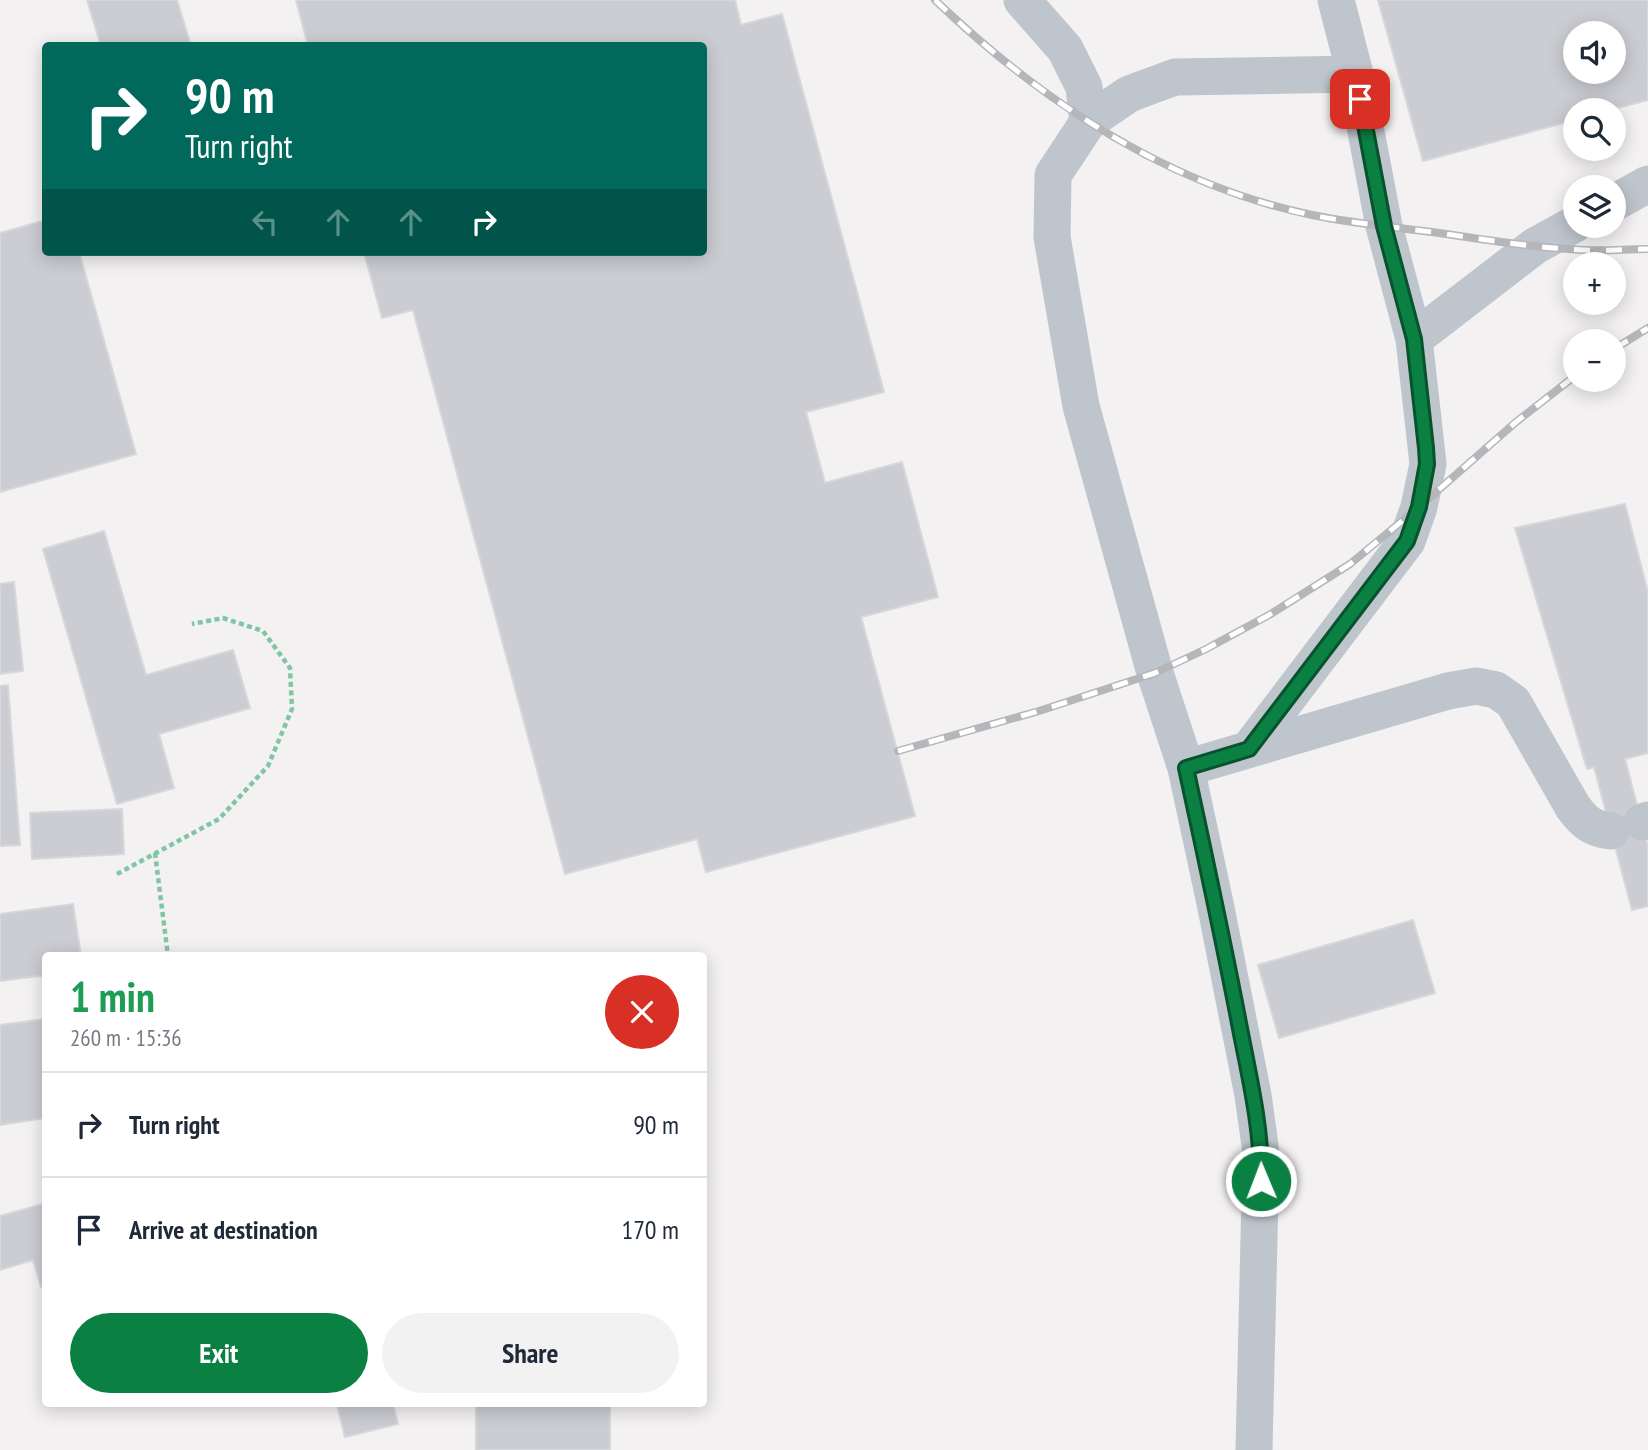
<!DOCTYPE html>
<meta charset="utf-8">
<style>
:root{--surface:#fff;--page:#f2f2f3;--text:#1f2937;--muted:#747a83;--line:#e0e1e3;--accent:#0b8043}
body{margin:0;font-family:"PT Sans Narrow",sans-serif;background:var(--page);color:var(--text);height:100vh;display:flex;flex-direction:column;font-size:26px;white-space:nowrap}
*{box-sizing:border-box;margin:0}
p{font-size:23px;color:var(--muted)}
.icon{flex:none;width:38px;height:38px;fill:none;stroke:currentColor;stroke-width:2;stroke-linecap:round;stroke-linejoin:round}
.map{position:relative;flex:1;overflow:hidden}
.panel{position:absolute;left:42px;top:952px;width:665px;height:455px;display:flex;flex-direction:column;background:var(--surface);border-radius:7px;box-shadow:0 4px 18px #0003}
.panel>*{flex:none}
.guide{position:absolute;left:42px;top:42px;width:665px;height:214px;border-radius:7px;box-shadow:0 4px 18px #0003;background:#00695c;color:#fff;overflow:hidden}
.tools{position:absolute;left:1563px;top:21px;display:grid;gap:14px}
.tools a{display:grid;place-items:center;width:63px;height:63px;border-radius:50%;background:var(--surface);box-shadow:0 4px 18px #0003;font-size:35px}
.pin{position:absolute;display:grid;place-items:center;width:60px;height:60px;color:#fff;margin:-30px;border-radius:14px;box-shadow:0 4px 10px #0006}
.me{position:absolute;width:77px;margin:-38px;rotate:359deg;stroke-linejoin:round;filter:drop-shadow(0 0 5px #0008)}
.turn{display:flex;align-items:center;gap:24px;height:147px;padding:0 28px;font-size:32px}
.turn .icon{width:91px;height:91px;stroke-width:2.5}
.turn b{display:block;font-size:49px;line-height:60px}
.lanes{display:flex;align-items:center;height:66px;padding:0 28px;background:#0003;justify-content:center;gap:35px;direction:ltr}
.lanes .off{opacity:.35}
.round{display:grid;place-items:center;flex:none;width:74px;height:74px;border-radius:37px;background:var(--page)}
.headline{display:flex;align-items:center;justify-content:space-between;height:119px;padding:0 28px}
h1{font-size:42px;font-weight:700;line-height:52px;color:#1e9e55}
.primary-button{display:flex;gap:14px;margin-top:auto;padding:14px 28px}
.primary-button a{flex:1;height:80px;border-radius:42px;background:var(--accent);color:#fff;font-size:28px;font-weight:700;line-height:80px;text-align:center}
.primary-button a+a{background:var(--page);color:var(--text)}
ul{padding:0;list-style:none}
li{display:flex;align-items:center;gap:21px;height:105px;padding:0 28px;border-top:2px solid var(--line)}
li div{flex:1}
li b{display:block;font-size:26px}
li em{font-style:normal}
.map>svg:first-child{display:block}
.building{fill:#cbcdd3;stroke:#d6d7db;stroke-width:2;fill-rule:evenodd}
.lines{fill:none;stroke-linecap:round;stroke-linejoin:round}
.path{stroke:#80c6a5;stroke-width:4.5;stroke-dasharray:5 3.5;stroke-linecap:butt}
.minor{stroke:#bec5cc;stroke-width:37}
.rail-casing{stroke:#b4b6ba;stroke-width:8}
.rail{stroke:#fff;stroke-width:5;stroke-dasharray:16;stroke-linecap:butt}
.route-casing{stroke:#07532c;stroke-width:18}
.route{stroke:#0b8043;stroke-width:12}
</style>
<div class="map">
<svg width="1648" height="1450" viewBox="0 0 1648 1450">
<rect width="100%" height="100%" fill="#f3f1f1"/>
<g class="building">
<path d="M87,0H177L191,46H101Z"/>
<path d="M296,0H735L741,25L782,14L884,392L806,412L825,483L902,462L938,597L861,617L915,816L706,872L697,839L565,874L413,310L382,318L364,252H704V46H308Z"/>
<path d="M1378,0H1648V100L1610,110H1575V120L1423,161ZM1575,33H1614V72H1575Z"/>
<path d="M46,220V252H79L136,454L0,492V233Z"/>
<path d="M1625,504L1648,592V753L1625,759L1648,847V906L1632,910L1594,767L1587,769L1515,528Z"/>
<path d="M104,531L146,675L233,650L250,708L159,734L174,788L117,804L43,549Z"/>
<path d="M14,582L23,671L0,674V584Z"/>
<path d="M8,685L20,845L0,846V686Z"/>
<path d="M122,809L124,854L32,859L30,813Z"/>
<path d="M73,904L81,956H46V975L0,981V914Z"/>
<path d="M1413,920L1435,993L1279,1038L1258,965Z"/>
<path d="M46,1019V1118L0,1125V1025Z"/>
<path d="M46,1203V1285L41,1287L33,1260L0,1270V1216Z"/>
<path d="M337,1404H393L398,1424L345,1437Z"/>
<path d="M559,1404H610V1450H476V1405L559,1406Z"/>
</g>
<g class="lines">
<g class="path">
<path d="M155,853L168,956"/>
<path d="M117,874L219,819L268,766L292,709L290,668L263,631L223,618L192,624"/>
</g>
<g class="minor">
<path d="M1022,0L1065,49L1084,87L1088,122"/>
<path d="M1614,203L1648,184"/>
<path d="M1414,339L1535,246L1575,224"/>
<path d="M1249,749L1407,541L1419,507L1428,464L1414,339L1384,226L1355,74L1336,0"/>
<path d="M1186,768L1448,691L1476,686L1496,690L1513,702L1573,807C1584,822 1592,829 1611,831"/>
<path d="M1642,822L1648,820"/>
<path d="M1254,1450L1261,1153L1253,1095L1215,903L1186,768L1155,673L1081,406L1052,237L1053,175L1088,122L1129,94L1175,77L1355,74"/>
</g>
<defs>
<g id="rail">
<path d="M935,0C1041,101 1167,185 1312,215C1351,223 1392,227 1432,232C1483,239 1533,248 1585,250C1606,251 1627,249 1648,249"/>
<path d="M1614,349L1648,328"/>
<path d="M898,751L1039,711L1155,673L1206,649L1269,615L1350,564L1419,507L1516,422L1575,376"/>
</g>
</defs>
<use href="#rail" class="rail-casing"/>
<use href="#rail" class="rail"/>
</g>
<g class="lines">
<defs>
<path id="route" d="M1261,1181C1262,1126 1248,1072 1238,1018C1222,935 1204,851 1186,768L1249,749L1407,541L1419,507L1427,464L1426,448L1414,339L1384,226L1360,99"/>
</defs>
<use href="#route" class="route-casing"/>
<use href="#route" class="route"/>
</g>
</svg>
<div class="tools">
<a><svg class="icon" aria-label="sound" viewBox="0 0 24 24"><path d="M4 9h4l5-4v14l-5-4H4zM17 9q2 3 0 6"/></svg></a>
<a><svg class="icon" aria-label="search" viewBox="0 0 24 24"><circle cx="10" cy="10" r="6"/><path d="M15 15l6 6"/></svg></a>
<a><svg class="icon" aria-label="layers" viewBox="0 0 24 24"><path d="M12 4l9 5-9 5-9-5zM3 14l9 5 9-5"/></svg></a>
<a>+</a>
<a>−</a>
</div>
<div class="pin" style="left:1360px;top:99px;background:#d93025"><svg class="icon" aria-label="arrive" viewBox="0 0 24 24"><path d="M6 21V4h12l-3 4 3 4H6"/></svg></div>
<svg class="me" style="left:1261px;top:1181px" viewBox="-20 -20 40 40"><circle r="17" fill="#0b8043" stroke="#fff" stroke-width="3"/><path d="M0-11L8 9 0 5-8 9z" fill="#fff"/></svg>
<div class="guide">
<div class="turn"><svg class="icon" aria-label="right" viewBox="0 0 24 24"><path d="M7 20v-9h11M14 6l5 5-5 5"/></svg><div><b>90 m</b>Turn right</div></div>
<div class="lanes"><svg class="icon off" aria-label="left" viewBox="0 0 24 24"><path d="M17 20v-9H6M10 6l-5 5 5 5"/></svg><svg class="icon off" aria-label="ahead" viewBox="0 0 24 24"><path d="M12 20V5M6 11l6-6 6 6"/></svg><svg class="icon off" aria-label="ahead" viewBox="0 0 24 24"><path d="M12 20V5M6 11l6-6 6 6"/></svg><svg class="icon" aria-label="right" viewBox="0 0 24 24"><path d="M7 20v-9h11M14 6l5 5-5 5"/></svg></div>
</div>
<section class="panel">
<div class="headline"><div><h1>1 min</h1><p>260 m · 15:36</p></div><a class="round" style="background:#d93025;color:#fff"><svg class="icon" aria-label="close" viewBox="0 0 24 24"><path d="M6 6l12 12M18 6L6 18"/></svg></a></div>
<ul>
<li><svg class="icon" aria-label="right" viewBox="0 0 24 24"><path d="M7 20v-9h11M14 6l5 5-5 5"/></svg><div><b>Turn right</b></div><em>90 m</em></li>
<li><svg class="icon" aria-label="arrive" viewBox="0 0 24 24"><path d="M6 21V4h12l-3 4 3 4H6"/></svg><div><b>Arrive at destination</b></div><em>170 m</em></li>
</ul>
<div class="primary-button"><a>Exit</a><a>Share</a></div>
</section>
</div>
